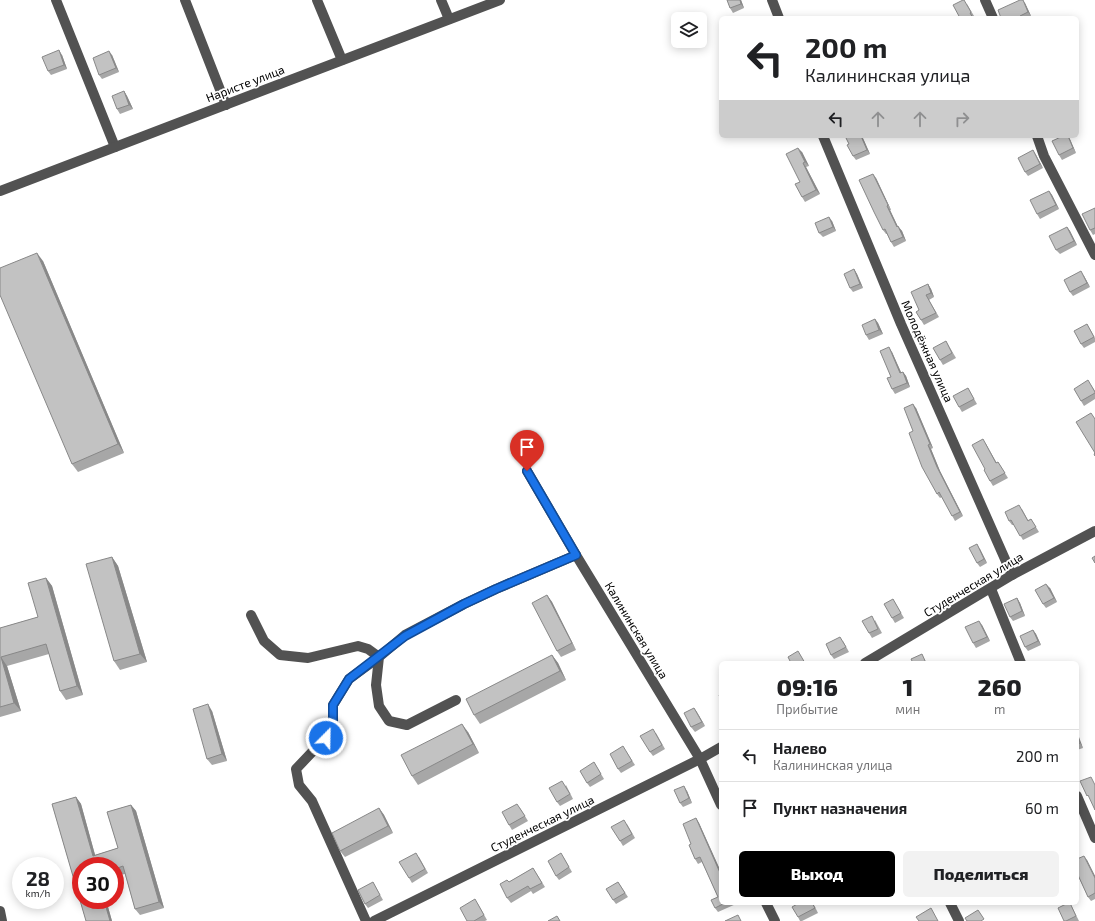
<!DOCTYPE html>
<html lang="ru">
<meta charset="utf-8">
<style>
:root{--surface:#fff;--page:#f2f2f2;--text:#202124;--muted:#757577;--line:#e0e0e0;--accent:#000}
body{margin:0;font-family:"Exo 2",sans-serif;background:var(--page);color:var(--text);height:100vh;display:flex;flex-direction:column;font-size:15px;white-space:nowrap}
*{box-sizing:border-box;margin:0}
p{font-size:13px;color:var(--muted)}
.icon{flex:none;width:22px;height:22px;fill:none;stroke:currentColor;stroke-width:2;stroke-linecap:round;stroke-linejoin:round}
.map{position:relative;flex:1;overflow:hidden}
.side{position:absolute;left:719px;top:661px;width:360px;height:244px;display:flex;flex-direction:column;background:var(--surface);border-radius:6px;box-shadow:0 2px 10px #0003}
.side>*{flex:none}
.hud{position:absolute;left:719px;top:16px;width:360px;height:122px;border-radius:6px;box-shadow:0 2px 10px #0003;background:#fff;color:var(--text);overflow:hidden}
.tools{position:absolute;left:671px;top:12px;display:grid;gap:8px}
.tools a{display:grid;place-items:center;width:36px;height:36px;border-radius:6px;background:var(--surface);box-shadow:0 2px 10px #0003;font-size:20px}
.speed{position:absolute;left:12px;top:857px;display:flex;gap:8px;font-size:20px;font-weight:700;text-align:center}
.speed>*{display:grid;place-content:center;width:52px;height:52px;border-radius:50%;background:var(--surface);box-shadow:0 2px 10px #0003;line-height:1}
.speed small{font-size:10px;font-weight:400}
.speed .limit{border:6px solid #d22;background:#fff;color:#111}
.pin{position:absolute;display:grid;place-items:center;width:34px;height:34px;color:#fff;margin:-41px -17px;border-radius:50% 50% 50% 0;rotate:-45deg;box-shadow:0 0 4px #0007}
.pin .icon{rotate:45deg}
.me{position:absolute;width:44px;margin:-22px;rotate:23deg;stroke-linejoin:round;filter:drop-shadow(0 0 3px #0008)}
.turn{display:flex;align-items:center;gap:14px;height:84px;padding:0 20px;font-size:18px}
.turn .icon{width:52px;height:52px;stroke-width:2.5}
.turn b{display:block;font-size:28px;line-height:34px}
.lanes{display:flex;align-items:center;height:38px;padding:0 20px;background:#0003;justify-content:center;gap:20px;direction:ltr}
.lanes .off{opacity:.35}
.eta{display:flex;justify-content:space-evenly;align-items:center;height:68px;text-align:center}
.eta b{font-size:24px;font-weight:800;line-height:28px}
.button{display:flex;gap:8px;margin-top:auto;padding:8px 20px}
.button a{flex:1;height:46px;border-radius:6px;background:var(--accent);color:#fff;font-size:16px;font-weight:800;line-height:46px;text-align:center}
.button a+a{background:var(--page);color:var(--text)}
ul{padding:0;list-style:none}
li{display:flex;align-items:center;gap:12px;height:52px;padding:0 20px;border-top:1px solid var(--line)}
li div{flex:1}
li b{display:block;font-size:15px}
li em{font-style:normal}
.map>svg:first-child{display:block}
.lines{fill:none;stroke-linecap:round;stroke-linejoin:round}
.minor{stroke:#525252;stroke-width:10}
.wall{fill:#a7a7a7}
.shaded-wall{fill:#888}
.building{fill:#c2c2c2;stroke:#888}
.route-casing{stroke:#114b97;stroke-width:10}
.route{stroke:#1a73e8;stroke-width:7}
.labels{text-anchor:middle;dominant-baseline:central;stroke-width:3.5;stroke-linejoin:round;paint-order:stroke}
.street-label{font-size:12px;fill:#000;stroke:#fff}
</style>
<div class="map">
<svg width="1095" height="921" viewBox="0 0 1095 921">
<rect width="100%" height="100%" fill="#fff"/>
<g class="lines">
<g class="minor">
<path d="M56,0L115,147"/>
<path d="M185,0L226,105"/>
<path d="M317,0L342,60"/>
<path d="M441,0L449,19"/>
<path d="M772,0L779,18"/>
<path d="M985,0L993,18"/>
<path d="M823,136L901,324L1012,575"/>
<path d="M1037,136L1044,156L1095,255"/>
<path d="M0,191L500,0"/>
<path d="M527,471L576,555L700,759L721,805"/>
<path d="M991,589L1021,663"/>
<path d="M251,615L264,641L280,655L308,658L358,646L368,649L379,657L349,679L333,705V730L296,769L299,785L312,801L366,921"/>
<path d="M865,663L1012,575L1095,531"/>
<path d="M456,700L407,725L389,721L379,706L376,685L379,657L405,635L464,604L496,589L576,555"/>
<path d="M1077,796L1095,838"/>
<path d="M766,903L775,921"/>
<path d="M950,903L959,921"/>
<path d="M0,911L2,921"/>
<path d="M374,921L700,759L721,747"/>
</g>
</g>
<g class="wall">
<path d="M727,0H741L744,8L733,13L730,8Z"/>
<path d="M1025,3L1031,16L1027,18H1001Z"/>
<path d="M967,4L974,16L973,17L974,18H960Z"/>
<path d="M62,55L67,69L51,75L48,71Z"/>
<path d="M112,55L119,72L102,79L99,75Z"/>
<path d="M124,91L127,96L133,109L120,114L117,109Z"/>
<path d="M845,136H862L870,154L856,160L853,156L849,144Z"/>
<path d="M1063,136H1068L1076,153L1062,160L1059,155Z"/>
<path d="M1033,150L1036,155L1043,168L1028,176L1025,172Z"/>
<path d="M802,152L809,166L806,167L820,194L805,202L802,197L800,182Z"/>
<path d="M876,178L891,210H890L898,227L902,231L906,241L894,247L891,242L887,234H886L883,230Z"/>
<path d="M1049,191L1052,195L1059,209L1040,219L1037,214Z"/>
<path d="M1095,208V234L1093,235L1090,230Z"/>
<path d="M832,221L836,231L823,237L819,233Z"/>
<path d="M1067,227L1070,231L1077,245L1060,254L1056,250Z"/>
<path d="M43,261L124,453L78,472L72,464Z"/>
<path d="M854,269L857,274L863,288L853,292L850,288Z"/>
<path d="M1084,276L1090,287L1073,296L1070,292Z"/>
<path d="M928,284L931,289L934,297L929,300L939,317L924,325L921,320L919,310Z"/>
<path d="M875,319L878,323L883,334L869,340L866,335Z"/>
<path d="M1087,324L1090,329L1095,338V342L1084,348L1081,344Z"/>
<path d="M946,341L956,358L943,365L940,360Z"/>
<path d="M892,352L901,372H903L906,376L910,387L895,394L892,389L891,377Z"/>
<path d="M1091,385L1095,391V399L1084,406L1081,401Z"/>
<path d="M968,388L977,404L962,412L959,407Z"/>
<path d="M916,408L933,448L931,449L940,471L963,516L955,521L942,497L940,498L937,494L913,431Z"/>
<path d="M986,444L996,463L998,462L1008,478L993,486L990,481L985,469Z"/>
<path d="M1022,509L1028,520L1031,519L1039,532L1023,540L1014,525H1012L1009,521Z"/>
<path d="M980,549L987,563L980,567L977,563Z"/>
<path d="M112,557L118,566L147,662L120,670L114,661Z"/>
<path d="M46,578L52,586L83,695L66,700L60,691L49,654L7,666L21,711L0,717V628L38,617Z"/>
<path d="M1050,588L1057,602L1046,608L1043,604Z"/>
<path d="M547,595L552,602L576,650L561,657L557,651Z"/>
<path d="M1017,598L1020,603L1025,616L1013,621L1010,617Z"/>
<path d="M893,599L904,618L895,623L892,618Z"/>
<path d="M875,620L882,633L872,638L869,633Z"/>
<path d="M982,625L990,641L976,648L973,643Z"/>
<path d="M1033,630L1036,634L1041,645L1028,651L1025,647Z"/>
<path d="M843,641L849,652L834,659L831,655Z"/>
<path d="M552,655L558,663L566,680L480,724L474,715Z"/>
<path d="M694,708L705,726L695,732L691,727Z"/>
<path d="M212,711L227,761L212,765L207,759Z"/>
<path d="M468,732L479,753L418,785L412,776Z"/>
<path d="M656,733L665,749L653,756L650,752Z"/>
<path d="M1077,735L1083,748L1077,750Z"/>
<path d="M626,751L635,765L621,773L618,769Z"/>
<path d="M594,762L604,779L590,787L587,783Z"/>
<path d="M566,785L573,799L560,806L557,802Z"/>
<path d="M687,791L692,803L683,807L680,803Z"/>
<path d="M76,797L81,804L95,855L118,848L107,812L131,805L136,811L164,908L140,915L135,909L125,874L115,876V866H81V900H106L112,921H86L52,804Z"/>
<path d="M379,808L384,815L393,833L345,857L340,851Z"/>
<path d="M520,808L528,821L512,830L509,825Z"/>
<path d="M696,818L699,823L721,872V903H735L736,904L718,912L715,908L718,897L702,862L698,864L695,859L691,844Z"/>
<path d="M627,824L635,838L623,846L620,841Z"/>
<path d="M419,857L428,873L412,883L409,878Z"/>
<path d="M564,858L572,872L559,880L556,876Z"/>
<path d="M1087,860L1095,876V899L1091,901L1088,897L1080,880L1077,875Z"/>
<path d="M533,868L545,887L533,894L531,891L511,903L507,898L509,882Z"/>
<path d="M373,882L383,900L368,908L365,904Z"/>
<path d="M618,882L628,897L616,904L613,900Z"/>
<path d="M813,903L818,913L802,921H800L798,917Z"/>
<path d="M478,904L487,920L485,921H467Z"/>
<path d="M1072,907L1079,921H1064Z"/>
</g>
<g class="shaded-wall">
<path d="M740,0H741L744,8L741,4Z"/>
<path d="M1023,0L1025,3L1031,16L1028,12Z"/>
<path d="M59,50L62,55L67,69L64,65Z"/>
<path d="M109,51L112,55L119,72L116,68Z"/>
<path d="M124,91L127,96L133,109L129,105Z"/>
<path d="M861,136H862L870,154L867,150Z"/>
<path d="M1068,136L1070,139L1076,153L1073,148Z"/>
<path d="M798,148L802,152L809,166L805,162Z"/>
<path d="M1033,150L1036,155L1043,168L1040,164Z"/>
<path d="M803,163L806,167L820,194L816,190Z"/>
<path d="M873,174L876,178L891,210L888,205Z"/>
<path d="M1049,191L1052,195L1059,209L1056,205Z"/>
<path d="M887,206L890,210L900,231L897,227Z"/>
<path d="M829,217L832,221L836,231L833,227Z"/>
<path d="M898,226L902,231L906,241L903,237Z"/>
<path d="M1067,227L1070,231L1077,245L1074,241Z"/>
<path d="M37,253L43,261L124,453L118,444Z"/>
<path d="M854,269L857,274L863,288L860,284Z"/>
<path d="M1081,271L1084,276L1090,287L1087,283Z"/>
<path d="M928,284L931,289L934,297L931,293Z"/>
<path d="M875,319L878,323L883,334L879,330Z"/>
<path d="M889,347L892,352L903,377L900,373Z"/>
<path d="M903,372L906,376L910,387L907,383Z"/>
<path d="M913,404L916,408L933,448L930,444Z"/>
<path d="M983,439L986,444L999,467L996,463Z"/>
<path d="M928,445L931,449L940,471L963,516L960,512L937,467Z"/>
<path d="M977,544L980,549L987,563L984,559Z"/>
<path d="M112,557L118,566L147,662L140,654Z"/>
<path d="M46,578L52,586L83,695L77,686Z"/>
<path d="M1046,584L1050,588L1057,602L1054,598Z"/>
<path d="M547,595L552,602L576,650L572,643Z"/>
<path d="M1017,598L1020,603L1025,616L1022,611Z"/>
<path d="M979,621L982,625L990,641L987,637Z"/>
<path d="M1033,630L1036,634L1041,645L1038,641Z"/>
<path d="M552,655L558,663L566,680L560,671Z"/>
<path d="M1,657L7,666L21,711L14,703Z"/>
<path d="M208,704L212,711L227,761L222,754Z"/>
<path d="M694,708L697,712L705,726L702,722Z"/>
<path d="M462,724L468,732L479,753L473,744Z"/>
<path d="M1077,735L1079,737L1083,748L1080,743Z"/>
<path d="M684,786L687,791L692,803L689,798Z"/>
<path d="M76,797L81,804L97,862L93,856Z"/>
<path d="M131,805L136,811L164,908L159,902Z"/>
<path d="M379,808L384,815L393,833L388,826Z"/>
<path d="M696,818L699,823L721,872V875Z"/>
<path d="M1084,856L1087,860L1095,876V878Z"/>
<path d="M104,900H106L112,921H110Z"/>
</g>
<g class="building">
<path d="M727,0H740L741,4L730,8Z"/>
<path d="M963,0H964L971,12L970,13L973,18H960L953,5Z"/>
<path d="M1020,0H1023L1028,12L1020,16L1021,18H1001L998,10Z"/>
<path d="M59,50L64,65L48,71L42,57Z"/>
<path d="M109,51L116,68L99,75L93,58Z"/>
<path d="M124,91L129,105L117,109L112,96Z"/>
<path d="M845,136H861L867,150L853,156L847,145L849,144Z"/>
<path d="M1063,136H1068L1073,148L1059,155L1052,141Z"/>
<path d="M798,148L805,162L803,163L816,190L802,197L795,184L800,182L786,154Z"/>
<path d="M1033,150L1040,164L1025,172L1018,158Z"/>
<path d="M873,174L888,205L887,206L897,227L898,226L903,237L891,242L885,229L883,230L874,212L859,180Z"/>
<path d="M1049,191L1056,205L1037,214L1030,200Z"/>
<path d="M1095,208V228L1090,230L1082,214Z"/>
<path d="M829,217L833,227L819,233L815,223Z"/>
<path d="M1067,227L1074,241L1056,250L1049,236Z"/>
<path d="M37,253L118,444L72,464L0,295V268Z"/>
<path d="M854,269L860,284L850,288L844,274Z"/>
<path d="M1081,271L1087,283L1070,292L1064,280Z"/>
<path d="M928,284L931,293L926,295L936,313L921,320L916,312L919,310L911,292Z"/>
<path d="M875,319L879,330L866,335L862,325Z"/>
<path d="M1087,324L1094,337L1081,344L1074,331Z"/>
<path d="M946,341L952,353L940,360L933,348Z"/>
<path d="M889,347L900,373L903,372L907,383L892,389L887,378L891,377L880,351Z"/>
<path d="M1088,380L1095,392V393L1081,401L1074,389Z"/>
<path d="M968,388L974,399L959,407L953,396Z"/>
<path d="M913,404L930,444L928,445L937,467L960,512L952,516L939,492L937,494L922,467L909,433L913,431L904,408Z"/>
<path d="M1091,413L1095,419V456L1094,454L1095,453L1076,422Z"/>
<path d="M983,439L996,463L998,462L1005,473L990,481L984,470L985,469L972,445Z"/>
<path d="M1019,505L1028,521L1031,519L1036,527L1020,536L1011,520L1009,521L1005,512Z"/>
<path d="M977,544L984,559L977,563L969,548Z"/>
<path d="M1095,556V563L1092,558Z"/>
<path d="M112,557L140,654L114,661L86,564Z"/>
<path d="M46,578L77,686L60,691L46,644L1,657L14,703L0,707V628L38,617L28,583Z"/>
<path d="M1046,584L1054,598L1043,604L1035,590Z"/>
<path d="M547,595L572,643L557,651L532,603Z"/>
<path d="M1017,598L1022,611L1010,617L1004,604Z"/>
<path d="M893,599L901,613L892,618L884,604Z"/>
<path d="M872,616L878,629L869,633L862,621Z"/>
<path d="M979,621L987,637L973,643L965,627Z"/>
<path d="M1033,630L1038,641L1025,647L1020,636Z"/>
<path d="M840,637L846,647L831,655L826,644Z"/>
<path d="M798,651L805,663H791L788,657Z"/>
<path d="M922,654L926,663H913L911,659Z"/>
<path d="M552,655L560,671L474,715L466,699Z"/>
<path d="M721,694V699L719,695Z"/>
<path d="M208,704L222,754L207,759L193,709Z"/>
<path d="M694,708L702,722L691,727L684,713Z"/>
<path d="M462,724L473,744L412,776L401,755Z"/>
<path d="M653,729L662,745L650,752L640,736Z"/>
<path d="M1077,736L1080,743L1077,745Z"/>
<path d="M623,746L632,761L618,769L610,754Z"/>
<path d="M594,762L601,774L587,783L580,771Z"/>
<path d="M1091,777L1095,785V810L1088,795L1087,796L1080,781Z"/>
<path d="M562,781L570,794L557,802L549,788Z"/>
<path d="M684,786L689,798L680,803L674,790Z"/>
<path d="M76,797L93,856L118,848L107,812L131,805L159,902L135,909L123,866L115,869V866H81V900H104L110,921H86L52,804Z"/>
<path d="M517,804L525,816L509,825L502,812Z"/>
<path d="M379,808L388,826L340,851L332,833Z"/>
<path d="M696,818L721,875V903H725L715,908L711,900L718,897L700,857L695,859L689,845L691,844L683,824Z"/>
<path d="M624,820L632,834L620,841L611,827Z"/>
<path d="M416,853L425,869L409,878L399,862Z"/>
<path d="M561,853L569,867L556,876L548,861Z"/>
<path d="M1084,856L1095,878V893L1088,897L1078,875H1077V859Z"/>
<path d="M533,868L542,883L530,889L528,886L507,898L500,884L507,880L509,882Z"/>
<path d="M373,882L380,895L365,904L358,890Z"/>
<path d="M618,882L625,893L613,900L606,889Z"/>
<path d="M475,899L484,915L474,921H467L460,908Z"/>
<path d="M799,903H812L815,908L798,917L792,907Z"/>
<path d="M1068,903H1070L1076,916L1066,921H1064L1058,908Z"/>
<path d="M931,908L938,921H919L916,917Z"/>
<path d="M978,910L984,919L981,921H967L965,918Z"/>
<path d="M738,915L741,921H725Z"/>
<path d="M557,916L560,921H548Z"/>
</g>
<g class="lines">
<defs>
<path id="route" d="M326,738L333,730V705L349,679L405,636L464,604L496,589L576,555L527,471"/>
</defs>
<use href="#route" class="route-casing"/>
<use href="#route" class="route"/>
</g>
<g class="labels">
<g class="street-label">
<text transform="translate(245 83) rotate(-21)">Наристе улица</text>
<text transform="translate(928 351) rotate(66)">Молодёжная улица</text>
<text transform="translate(973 584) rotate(-31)">Студенческая улица</text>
<text transform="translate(637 630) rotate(59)">Калининская улица</text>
<text transform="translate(542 823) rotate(-26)">Студенческая улица</text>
</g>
</g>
</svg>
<div class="tools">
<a><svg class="icon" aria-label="layers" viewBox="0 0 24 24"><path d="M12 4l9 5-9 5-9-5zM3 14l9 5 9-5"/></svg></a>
</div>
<div class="speed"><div>28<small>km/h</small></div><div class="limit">30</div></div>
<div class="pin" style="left:527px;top:471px;background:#d93025"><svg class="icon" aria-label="arrive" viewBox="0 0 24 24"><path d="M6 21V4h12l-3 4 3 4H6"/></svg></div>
<svg class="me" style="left:326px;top:738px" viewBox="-20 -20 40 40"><circle r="17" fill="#1a73e8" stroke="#fff" stroke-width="3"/><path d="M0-11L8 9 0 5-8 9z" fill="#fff"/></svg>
<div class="hud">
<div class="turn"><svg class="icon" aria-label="left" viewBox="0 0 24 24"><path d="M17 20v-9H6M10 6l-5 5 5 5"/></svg><div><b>200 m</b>Калининская улица</div></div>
<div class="lanes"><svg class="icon" aria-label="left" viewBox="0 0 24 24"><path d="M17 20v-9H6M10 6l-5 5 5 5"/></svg><svg class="icon off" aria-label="ahead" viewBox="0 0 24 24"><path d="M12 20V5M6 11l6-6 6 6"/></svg><svg class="icon off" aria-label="ahead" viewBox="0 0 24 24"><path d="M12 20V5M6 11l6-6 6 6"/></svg><svg class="icon off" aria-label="right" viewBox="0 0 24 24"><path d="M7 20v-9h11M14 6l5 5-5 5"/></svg></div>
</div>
<section class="side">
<div class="eta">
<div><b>09:16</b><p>Прибытие</p></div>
<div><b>1</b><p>мин</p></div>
<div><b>260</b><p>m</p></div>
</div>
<ul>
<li><svg class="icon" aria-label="left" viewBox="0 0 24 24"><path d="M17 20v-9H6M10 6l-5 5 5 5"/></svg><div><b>Налево</b><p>Калининская улица</p></div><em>200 m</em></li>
<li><svg class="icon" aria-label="arrive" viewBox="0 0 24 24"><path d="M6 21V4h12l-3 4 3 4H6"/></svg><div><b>Пункт назначения</b></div><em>60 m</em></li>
</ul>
<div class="button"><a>Выход</a><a>Поделиться</a></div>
</section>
</div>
